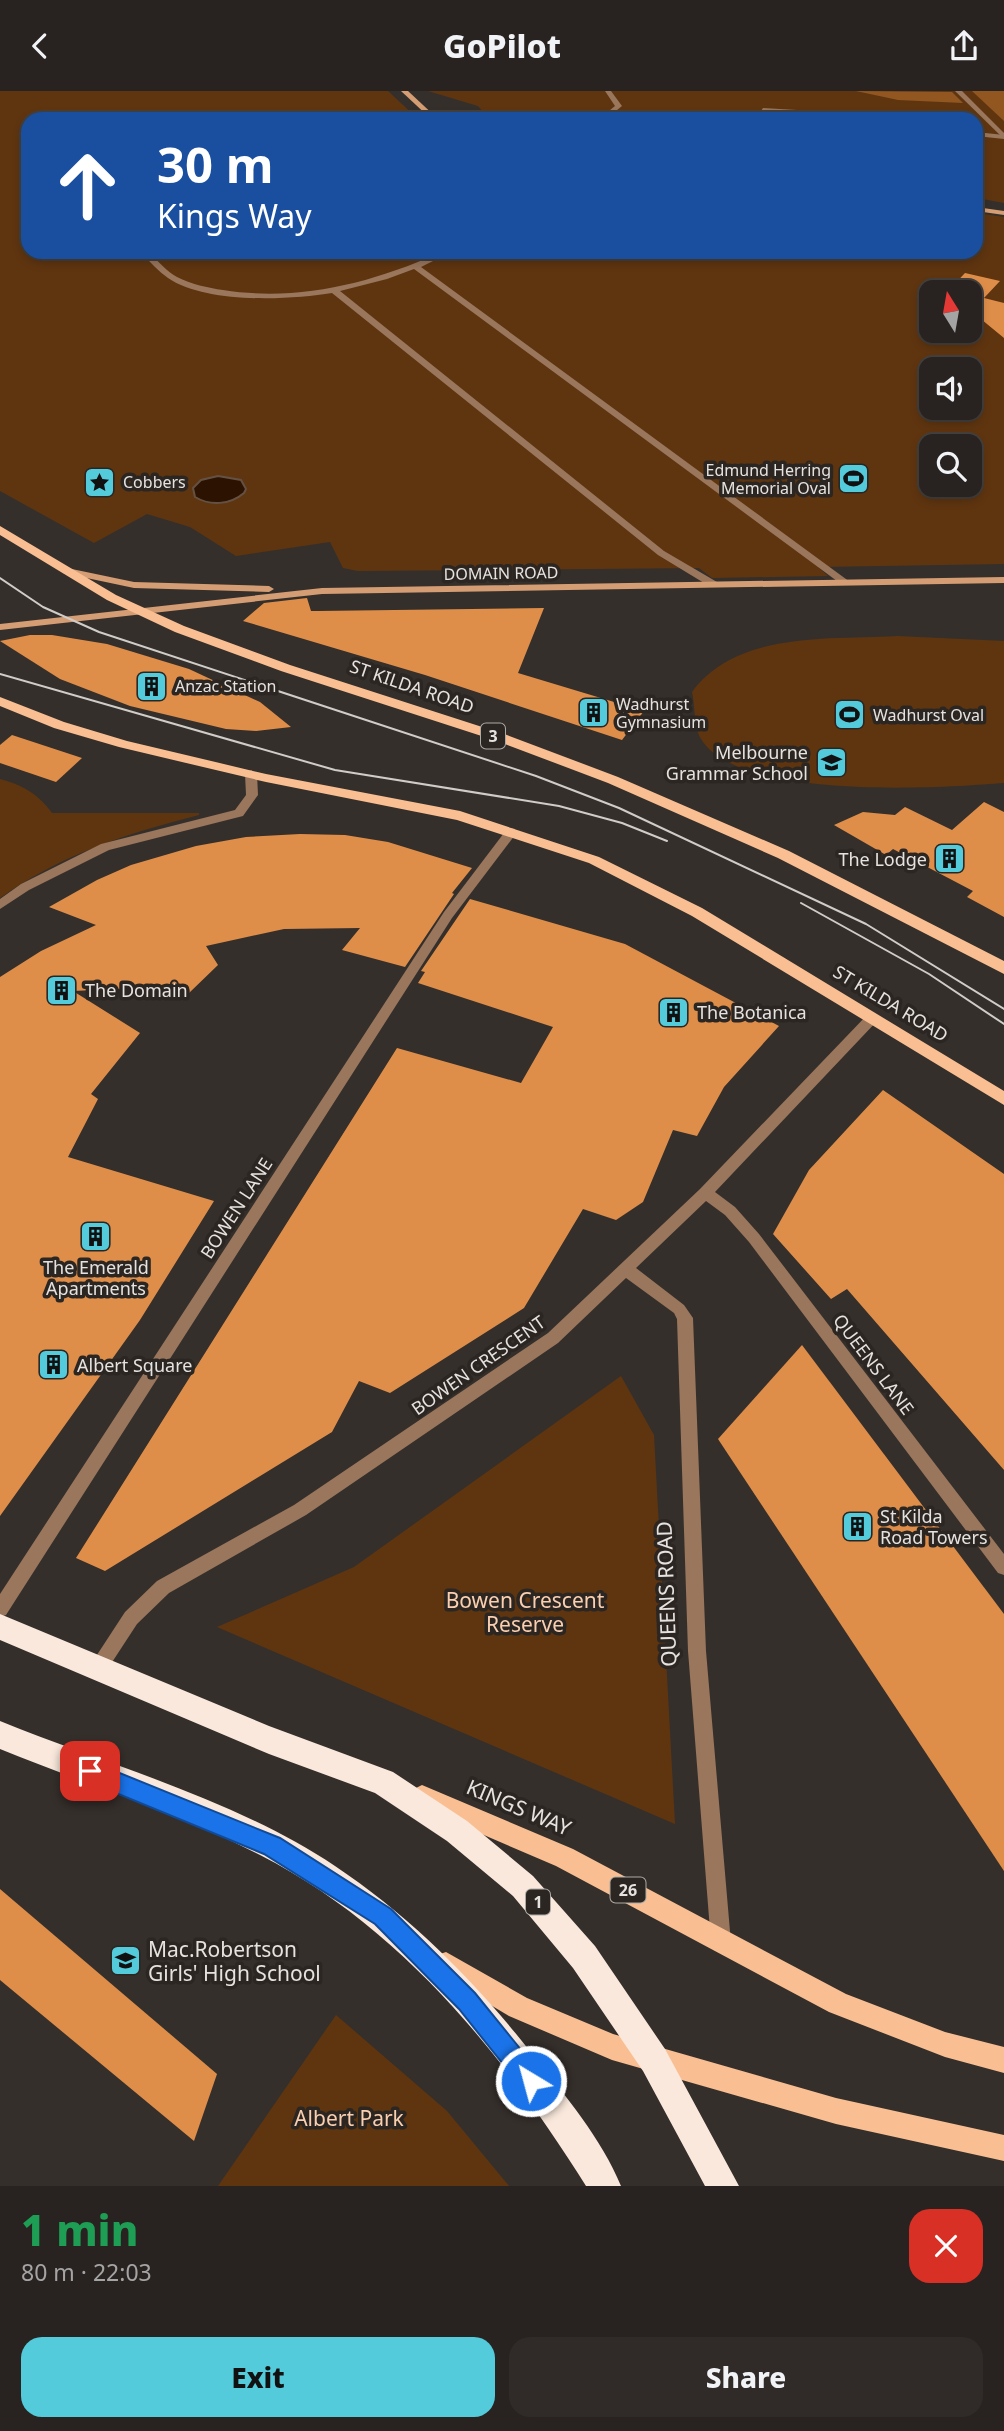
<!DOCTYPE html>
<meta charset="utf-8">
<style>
:root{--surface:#282320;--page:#302b29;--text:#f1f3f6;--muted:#a5a4a5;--line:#44403e;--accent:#53cbdb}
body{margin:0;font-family:"Noto Sans",sans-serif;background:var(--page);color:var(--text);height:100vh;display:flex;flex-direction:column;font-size:26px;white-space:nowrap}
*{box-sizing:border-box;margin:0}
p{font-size:23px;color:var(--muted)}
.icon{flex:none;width:38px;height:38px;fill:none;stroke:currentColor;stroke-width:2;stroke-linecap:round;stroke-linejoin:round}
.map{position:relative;height:2095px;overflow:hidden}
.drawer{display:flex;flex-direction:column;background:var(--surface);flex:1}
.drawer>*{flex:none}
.top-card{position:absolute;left:21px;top:21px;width:962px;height:147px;border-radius:21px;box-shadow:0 4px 10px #0003,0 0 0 2px var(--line);background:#1a4fa0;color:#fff;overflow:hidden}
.needle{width:46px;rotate:349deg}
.tools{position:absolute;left:919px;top:189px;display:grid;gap:14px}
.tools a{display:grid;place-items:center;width:63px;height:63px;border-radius:14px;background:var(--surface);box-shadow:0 4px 10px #0003,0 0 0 2px var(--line);font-size:35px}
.pin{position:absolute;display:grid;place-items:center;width:60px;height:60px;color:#fff;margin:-30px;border-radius:14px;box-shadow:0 4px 10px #0006}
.me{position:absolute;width:77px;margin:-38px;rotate:323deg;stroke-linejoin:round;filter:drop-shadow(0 0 5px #0008)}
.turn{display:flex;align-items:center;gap:24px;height:147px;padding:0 21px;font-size:32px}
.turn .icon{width:91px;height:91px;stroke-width:2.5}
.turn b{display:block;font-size:49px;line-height:60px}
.round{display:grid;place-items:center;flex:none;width:74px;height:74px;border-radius:21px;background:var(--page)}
.head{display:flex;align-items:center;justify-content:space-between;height:119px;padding:0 21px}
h1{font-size:42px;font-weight:800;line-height:52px;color:#1e9e55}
.action{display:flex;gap:14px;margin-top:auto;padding:14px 21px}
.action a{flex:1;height:80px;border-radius:21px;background:var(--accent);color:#111;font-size:28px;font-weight:800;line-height:80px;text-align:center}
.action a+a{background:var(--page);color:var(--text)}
header{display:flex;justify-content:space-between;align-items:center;height:91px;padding:0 21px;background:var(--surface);font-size:32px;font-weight:800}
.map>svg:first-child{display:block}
.green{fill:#5f3510;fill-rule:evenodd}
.forest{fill:#925621}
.water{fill:#2c1301;stroke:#645144;stroke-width:2}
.building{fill:#df8e4a}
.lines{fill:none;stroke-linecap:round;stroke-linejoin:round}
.lane{fill:#99765c;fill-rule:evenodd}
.street{fill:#99765c;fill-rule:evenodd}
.secondary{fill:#d59d73;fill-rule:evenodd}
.primary{fill:#f9bf93;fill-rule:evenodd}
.highway{fill:#f9e8db;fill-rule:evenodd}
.tram{stroke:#d0ccc8;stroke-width:2}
.route{fill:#1a73e8;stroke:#114b97;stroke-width:2}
.labels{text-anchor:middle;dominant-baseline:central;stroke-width:7;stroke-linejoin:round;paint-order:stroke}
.far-poi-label{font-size:16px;fill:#e6e2df;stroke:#2b2622;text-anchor:start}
.far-street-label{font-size:16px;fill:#e6e2df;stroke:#2b2622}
.shield{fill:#2b2622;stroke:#aeaaa6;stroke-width:2}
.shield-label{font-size:16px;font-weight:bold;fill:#e6e2df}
.street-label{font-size:18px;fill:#e6e2df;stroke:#2b2622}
.poi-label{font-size:18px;fill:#e6e2df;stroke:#2b2622;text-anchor:start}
.near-street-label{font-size:21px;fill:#e6e2df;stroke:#2b2622}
.near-park-label{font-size:21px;fill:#facfb0;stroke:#2b2622}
.near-poi-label{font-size:21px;fill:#e6e2df;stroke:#2b2622;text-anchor:start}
</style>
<header><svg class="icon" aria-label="back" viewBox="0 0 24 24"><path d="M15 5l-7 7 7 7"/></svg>GoPilot<svg class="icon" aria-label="share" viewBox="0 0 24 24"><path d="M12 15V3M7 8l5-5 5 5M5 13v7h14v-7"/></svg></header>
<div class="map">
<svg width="1004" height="2095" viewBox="0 0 1004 2095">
<rect width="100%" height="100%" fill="#352f2b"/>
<g class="green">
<path d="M0,0H388L418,28H28V161H976L977,122L1004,126V473L818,476L828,485L712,487L699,477L358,480L343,477L330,451L236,465L190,436L147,423L94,452L0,400ZM931,201H970V240H931ZM931,278H970V317H931ZM931,355H970V394H931Z"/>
<path d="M428,0H1004V112L977,107L976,28H489L478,15Z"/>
<path d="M897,545L1004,550V692C940,697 739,710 701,648C694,637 695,614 692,601C737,540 828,549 897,545Z"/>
<path d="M0,688C23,694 38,703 52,722H199V724C128,742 60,764 0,807Z"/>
<path d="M621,1285L654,1344L675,1733L217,1536L354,1476Z"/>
<path d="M336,1924L447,2020L509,2095H218Z"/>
</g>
<g class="forest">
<path d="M856,0L952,1L963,12L898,9Z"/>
<path d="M972,0H1004V30Z"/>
</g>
<path class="water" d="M218,385L241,389L246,398L244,402C230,414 210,415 195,406L193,397L201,389Z"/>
<g class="building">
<path d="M965,182L1000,190L984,207L1004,212V247L970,219V201H947L939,195L950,198Z"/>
<path d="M307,507L311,520H318L544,517L518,582L644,620L622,649L425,584L243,530L264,512Z"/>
<path d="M30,544H52L107,553L189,578L260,611L291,636L256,640L226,638L130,615L60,588L0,550Z"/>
<path d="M12,644L82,667L56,691L0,672V654Z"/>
<path d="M984,711L1004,721V826L967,806L973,800L893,758L886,764L834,734L863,721L895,724L905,716L952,739Z"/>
<path d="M300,743L345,744L388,751L472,777L452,802L454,803L405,876L342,859L360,837L284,838L206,855L218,874L189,902L162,896L73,900L140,942L91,1003L98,1008L68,1066L214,1110L140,1229L0,1425V886L41,860L96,834L49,816L97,789L131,774L196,755L246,746Z"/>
<path d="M470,808L625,853L779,935L724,996L697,1045L673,1039L643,1111L616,1129L583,1118L524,1217L390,1302L359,1290L332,1341L105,1480L76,1467L397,957L521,992L553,936L418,892L425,881L421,880Z"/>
<path d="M883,999L1004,1083V1379L847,1198L831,1208L773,1143L809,1079Z"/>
<path d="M802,1254L1004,1523V1780L718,1348Z"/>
<path d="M0,1798L217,1983L194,2050L0,1889Z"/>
</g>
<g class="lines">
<g class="lane">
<path d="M605,0H611L622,15L606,28H599L615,15Z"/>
<path d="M763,17L916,26L919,28H882L761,20Z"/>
<path d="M976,41L1004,44V48L976,45Z"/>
</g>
<g class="street">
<path d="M955,0H962L1004,42V48Z"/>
<path d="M141,161H149C158,170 166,180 177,186C191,193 208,197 223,199C298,211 373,192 441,161H451L421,176L850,491L841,493L414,178L387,188L340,200L664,460L717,491V495H709L658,464L332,202C289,209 206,213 168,187C158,180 149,170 141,161Z"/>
<path d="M251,679L257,683L258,704L243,725L109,759L29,799L0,818V808L21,793L101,753L235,719L246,704L245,683Z"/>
<path d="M511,737L515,738V744L452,827L6,1524L0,1526V1503L444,821L507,738Z"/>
<path d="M873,921L880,926L878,929L715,1101L735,1116L759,1143L1004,1463V1484L998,1482L749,1151L725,1124L706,1110L636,1177L684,1214L693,1227L706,1560L731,1852L728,1859L721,1862L714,1859L711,1852L688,1560L677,1228L674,1222L626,1187L558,1252L306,1424L169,1502L137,1533L105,1582L99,1585L93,1582L90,1576L93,1570L125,1521L157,1490L294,1414L548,1242L700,1098L868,923Z"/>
</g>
<g class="secondary">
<path d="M401,0H408L438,28H431Z"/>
<path d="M976,116L1004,120V124L976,120Z"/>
<path d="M67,477L134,491L269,495L274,498L269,501L134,497L63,482L62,480Z"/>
<path d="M1004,486V492L322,503L0,539V533L322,497Z"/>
</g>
<g class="primary">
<path d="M0,435L116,504L184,535L290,574L507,644L618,686L789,760L1004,870V883L778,767L608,692L497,650L281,580L175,541L107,509L0,444Z"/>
<path d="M0,606L64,631L127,650L266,683L460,720L599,766L702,817L1004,1000V1014L692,825L589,772L457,729L266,691L119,656L54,637L0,615Z"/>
<path d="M422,1694L573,1758L846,1903L945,1941L1004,1956V1982L945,1966L829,1921L556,1775L414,1714L410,1706L414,1698Z"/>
<path d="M446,1861L527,1907L613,1943L836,2007L1004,2044V2070L836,2033L612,1969L509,1925L437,1882L434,1873L437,1864Z"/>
</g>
<g class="highway">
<path d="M0,1523L269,1635L393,1681L467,1730L533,1785L595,1855L665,1958L739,2095H705L643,1980L573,1877L513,1805L447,1750L375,1702L269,1663L0,1549Z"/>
<path d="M0,1630C111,1675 234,1708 335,1775C411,1826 476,1891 533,1964C564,2003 602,2048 621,2095H586C503,1963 401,1836 260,1764C177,1721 86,1693 0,1658Z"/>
</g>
<g class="tram">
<path d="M0,487L43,516L99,541L536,685L619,717L866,833L1004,918"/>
<path d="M0,583L335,679L559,715L622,732L667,750"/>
<path d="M801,812L929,883L1004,933"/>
</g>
</g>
<path class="route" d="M90,1670L280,1747L391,1818L475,1902L539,1981L543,1990L539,1998L531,2002L523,1998L459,1918L375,1833L264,1763L82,1688L79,1680L82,1673Z"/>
<defs>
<symbol id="stadium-square" viewBox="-11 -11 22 22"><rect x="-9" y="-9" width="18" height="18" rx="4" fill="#53cbdb" stroke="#2b2622"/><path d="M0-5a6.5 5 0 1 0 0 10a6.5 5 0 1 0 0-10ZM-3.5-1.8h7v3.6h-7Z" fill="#111"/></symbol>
<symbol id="sight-square" viewBox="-11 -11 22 22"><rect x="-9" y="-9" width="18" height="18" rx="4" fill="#53cbdb" stroke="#2b2622"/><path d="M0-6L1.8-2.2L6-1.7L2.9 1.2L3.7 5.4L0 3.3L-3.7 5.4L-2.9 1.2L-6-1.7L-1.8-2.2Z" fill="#111"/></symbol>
<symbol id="building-square" viewBox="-11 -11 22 22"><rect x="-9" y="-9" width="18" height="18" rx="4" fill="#53cbdb" stroke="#2b2622"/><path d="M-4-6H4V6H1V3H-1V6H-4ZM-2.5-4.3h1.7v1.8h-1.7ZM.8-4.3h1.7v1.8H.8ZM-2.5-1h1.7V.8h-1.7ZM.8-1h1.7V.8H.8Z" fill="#111"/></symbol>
<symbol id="school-square" viewBox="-11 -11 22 22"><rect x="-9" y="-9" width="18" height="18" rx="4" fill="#53cbdb" stroke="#2b2622"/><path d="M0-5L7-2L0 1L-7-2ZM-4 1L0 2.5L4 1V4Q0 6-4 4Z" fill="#111"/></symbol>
</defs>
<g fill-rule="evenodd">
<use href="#stadium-square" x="836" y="370" width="35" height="35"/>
<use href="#sight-square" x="82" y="374" width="35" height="35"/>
<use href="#building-square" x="134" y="578" width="35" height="35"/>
<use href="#building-square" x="576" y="604" width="35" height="35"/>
<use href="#stadium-square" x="832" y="606" width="35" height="35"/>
<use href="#school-square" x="814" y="654" width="35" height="35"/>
<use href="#building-square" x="932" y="750" width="35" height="35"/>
<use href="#building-square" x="44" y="882" width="35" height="35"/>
<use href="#building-square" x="656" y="904" width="35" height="35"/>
<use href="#building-square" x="78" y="1128" width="35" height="35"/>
<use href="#building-square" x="36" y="1256" width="35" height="35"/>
<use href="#building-square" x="840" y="1418" width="35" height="35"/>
<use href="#school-square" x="108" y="1852" width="35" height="35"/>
</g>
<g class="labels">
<g class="far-poi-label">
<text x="831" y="379" text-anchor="end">Edmund Herring<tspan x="831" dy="18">Memorial Oval</tspan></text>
<text x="123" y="391">Cobbers</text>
<text x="175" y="595">Anzac Station</text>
<text x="616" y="613">Wadhurst<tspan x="616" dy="18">Gymnasium</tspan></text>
<text x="873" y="624">Wadhurst Oval</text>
</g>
<g class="far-street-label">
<text transform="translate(501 482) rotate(-1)">DOMAIN ROAD</text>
</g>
<g class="shield">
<rect x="481" y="632.5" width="24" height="25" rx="5"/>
<rect x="610.5" y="1786.5" width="35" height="25" rx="5"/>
<rect x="526" y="1798.5" width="24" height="25" rx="5"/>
</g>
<g class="shield-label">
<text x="493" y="645">3</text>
<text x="628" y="1799">26</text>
<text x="538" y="1811">1</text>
</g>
<g class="street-label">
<text transform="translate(412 595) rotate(19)">ST KILDA ROAD</text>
<text transform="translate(891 912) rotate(31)">ST KILDA ROAD</text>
<text transform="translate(236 1117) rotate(-57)">BOWEN LANE</text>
<text transform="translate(874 1273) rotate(53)">QUEENS LANE</text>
<text transform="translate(478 1274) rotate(-35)">BOWEN CRESCENT</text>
</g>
<g class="poi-label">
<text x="808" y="661" text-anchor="end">Melbourne<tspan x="808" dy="21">Grammar School</tspan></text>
<text x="927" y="768" text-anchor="end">The Lodge</text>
<text x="85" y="899">The Domain</text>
<text x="697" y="921">The Botanica</text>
<text x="96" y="1176" text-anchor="middle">The Emerald<tspan x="96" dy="21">Apartments</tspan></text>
<text x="77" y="1274">Albert Square</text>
<text x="880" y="1425">St Kilda<tspan x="880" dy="21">Road Towers</tspan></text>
</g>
<g class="near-street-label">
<text transform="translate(666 1503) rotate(-92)">QUEENS ROAD</text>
<text transform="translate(519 1716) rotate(23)">KINGS WAY</text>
</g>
<g class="near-park-label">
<text x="525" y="1509">Bowen Crescent<tspan x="525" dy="24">Reserve</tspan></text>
<text x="349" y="2027">Albert Park</text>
</g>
<g class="near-poi-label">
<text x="148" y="1858">Mac.Robertson<tspan x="148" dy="24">Girls' High School</tspan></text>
</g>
</g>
</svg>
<div class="tools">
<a><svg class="needle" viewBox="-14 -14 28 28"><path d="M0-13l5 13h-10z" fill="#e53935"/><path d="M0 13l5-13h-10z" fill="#a5a4a5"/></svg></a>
<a><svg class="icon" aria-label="sound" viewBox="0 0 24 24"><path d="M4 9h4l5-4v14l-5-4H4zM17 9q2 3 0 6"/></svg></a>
<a><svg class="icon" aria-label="search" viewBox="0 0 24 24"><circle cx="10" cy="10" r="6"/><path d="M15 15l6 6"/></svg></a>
</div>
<div class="pin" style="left:90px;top:1680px;background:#d93025"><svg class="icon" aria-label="arrive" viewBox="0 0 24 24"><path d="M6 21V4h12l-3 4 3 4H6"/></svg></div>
<svg class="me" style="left:531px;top:1990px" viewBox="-20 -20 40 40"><circle r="17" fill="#1a73e8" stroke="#fff" stroke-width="3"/><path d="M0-11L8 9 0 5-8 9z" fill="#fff"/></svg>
<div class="top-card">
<div class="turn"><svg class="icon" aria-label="ahead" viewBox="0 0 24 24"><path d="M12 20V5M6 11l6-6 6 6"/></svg><div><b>30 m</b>Kings Way</div></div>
</div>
</div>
<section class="drawer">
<div class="head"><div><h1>1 min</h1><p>80 m · 22:03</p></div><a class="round" style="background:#d93025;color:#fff"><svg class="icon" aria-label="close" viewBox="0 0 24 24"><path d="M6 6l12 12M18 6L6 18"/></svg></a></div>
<div class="action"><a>Exit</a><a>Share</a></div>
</section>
